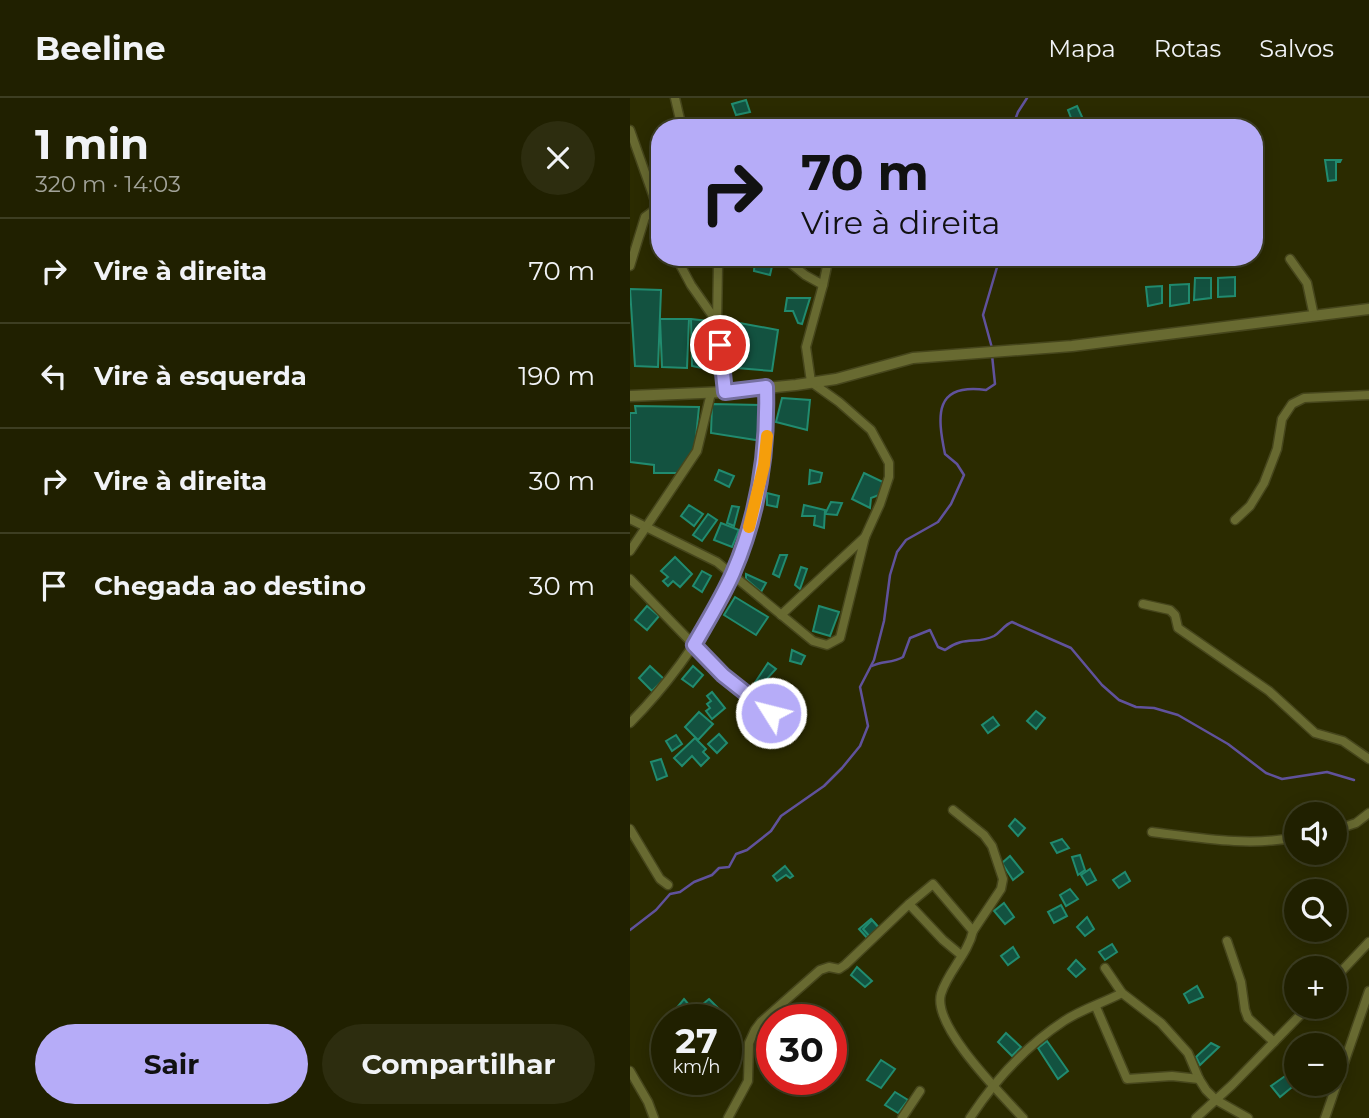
<!DOCTYPE html>
<html lang="pt">
<meta charset="utf-8">
<style>
:root{--surface:#202000;--page:#2d2d0f;--text:#f1f3f6;--muted:#a2a399;--line:#3d3e22;--accent:#b6acf8}
body{margin:0;font-family:Montserrat,sans-serif;background:var(--page);color:var(--text);height:100vh;display:flex;flex-direction:column;font-size:26px;white-space:nowrap}
*{box-sizing:border-box;margin:0}
p{font-size:23px;color:var(--muted)}
.icon{flex:none;width:38px;height:38px;fill:none;stroke:currentColor;stroke-width:2;stroke-linecap:round;stroke-linejoin:round}
.map{position:relative;flex:1;overflow:hidden}
.panel{display:flex;flex-direction:column;background:var(--surface);width:630px}
.panel>*{flex:none}
.guide{position:absolute;left:21px;top:21px;width:612px;height:147px;border-radius:28px;box-shadow:0 4px 18px #0003,0 0 0 2px var(--line);background:#b6acf8;color:#111;overflow:hidden}
.buttons{position:absolute;left:654px;top:704px;display:grid;gap:14px}
.buttons a{display:grid;place-items:center;width:63px;height:63px;border-radius:50%;background:var(--surface);box-shadow:0 4px 18px #0003,0 0 0 2px var(--line);font-size:35px}
.speed{position:absolute;left:21px;top:906px;display:flex;gap:14px;font-size:35px;font-weight:700;text-align:center}
.speed>*{display:grid;place-content:center;width:91px;height:91px;border-radius:50%;background:var(--surface);box-shadow:0 4px 18px #0003,0 0 0 2px var(--line);line-height:1}
.speed small{font-size:18px;font-weight:400}
.speed .limit{border:10px solid #d22;background:#fff;color:#111}
.pin{position:absolute;display:grid;place-items:center;width:60px;height:60px;color:#fff;margin:-30px;border:4px solid #fff;border-radius:50%;box-shadow:0 2px 7px #0007}
.me{position:absolute;width:77px;margin:-38px;rotate:306deg;stroke-linejoin:round;filter:drop-shadow(0 0 5px #0008)}
.turn{display:flex;align-items:center;gap:24px;height:147px;padding:0 35px;font-size:32px}
.turn .icon{width:91px;height:91px;stroke-width:2.5}
.turn b{display:block;font-size:49px;line-height:60px}
.round{display:grid;place-items:center;flex:none;width:74px;height:74px;border-radius:37px;background:var(--page)}
.headline{display:flex;align-items:center;justify-content:space-between;height:119px;padding:0 35px}
h1{font-size:42px;font-weight:700;line-height:52px}
.cta{display:flex;gap:14px;margin-top:auto;padding:14px 35px}
.cta a{flex:1;height:80px;border-radius:42px;background:var(--accent);color:#111;font-size:28px;font-weight:700;line-height:80px;text-align:center}
.cta a+a{background:var(--page);color:var(--text)}
ul{padding:0;list-style:none}
li{display:flex;align-items:center;gap:21px;height:105px;padding:0 35px;border-top:2px solid var(--line)}
li div{flex:1}
li b{display:block;font-size:26px}
li em{font-style:normal}
header{display:flex;align-items:center;gap:42px;box-sizing:border-box;height:98px;padding:0 35px;background:var(--surface);border-bottom:2px solid var(--line)}
header strong{font-size:33px}
nav{display:flex;gap:38px;margin-inline-start:auto;font-size:24px}
main{display:flex;flex:1;min-height:0}
.map>svg:first-child{display:block}
.lines{fill:none;stroke-linecap:round;stroke-linejoin:round}
.stream{stroke:#60529c;stroke-width:2.5}
.building{fill:#135240;stroke:#218b6f;stroke-width:2}
.minor-casing{stroke:#46461c;stroke-width:11}
.tertiary-casing{stroke:#46461c;stroke-width:13}
.minor{stroke:#686a31;stroke-width:8}
.tertiary{stroke:#686a31;stroke-width:10}
.route-casing{stroke:#7670a1;stroke-width:18}
.route{stroke:#b6acf8;stroke-width:12}
.slow{stroke:#f59e0b;stroke-width:12}
</style>
<header>
<strong>Beeline</strong>
<nav><a>Mapa</a><a>Rotas</a><a>Salvos</a></nav>
</header>
<main>
<section class="panel">
<div class="headline"><div><h1>1 min</h1><p>320 m · 14:03</p></div><a class="round"><svg class="icon" aria-label="close" viewBox="0 0 24 24"><path d="M6 6l12 12M18 6L6 18"/></svg></a></div>
<ul>
<li><svg class="icon" aria-label="right" viewBox="0 0 24 24"><path d="M7 20v-9h11M14 6l5 5-5 5"/></svg><div><b>Vire à direita</b></div><em>70 m</em></li>
<li><svg class="icon" aria-label="left" viewBox="0 0 24 24"><path d="M17 20v-9H6M10 6l-5 5 5 5"/></svg><div><b>Vire à esquerda</b></div><em>190 m</em></li>
<li><svg class="icon" aria-label="right" viewBox="0 0 24 24"><path d="M7 20v-9h11M14 6l5 5-5 5"/></svg><div><b>Vire à direita</b></div><em>30 m</em></li>
<li><svg class="icon" aria-label="arrive" viewBox="0 0 24 24"><path d="M6 21V4h12l-3 4 3 4H6"/></svg><div><b>Chegada ao destino</b></div><em>30 m</em></li>
</ul>
<div class="cta"><a>Sair</a><a>Compartilhar</a></div>
</section>
<div class="map">
<svg width="739" height="1020" viewBox="0 0 739 1020">
<rect width="100%" height="100%" fill="#2b2b00"/>
<g class="lines">
<g class="stream">
<path d="M382,30L388,14L397,0"/>
<path d="M362,250L353,217L370,159"/>
<path d="M242,568C252,563 263,565 273,559L280,540L300,532L308,549L315,552C335,537 346,547 364,538C371,534 374,527 382,524L441,550L472,587L489,602L506,609L524,610L548,617L598,646L636,675L652,681L697,674L724,682"/>
<path d="M0,832L26,812L40,796L50,794L64,784L82,777L89,770L99,769L106,756L117,752L141,733L151,718L194,688L212,670L230,648L238,628L230,589L244,562L254,523L260,477L267,454L276,442L308,424L321,406L334,377L327,366L315,356C307,317 304,285 356,292L365,286L362,257"/>
</g>
</g>
<g class="building">
<path d="M116,2L120,14L106,17L102,6Z"/>
<path d="M447,8L453,21L443,25L438,12Z"/>
<path d="M695,62H711L710,64H706V82L698,83Z"/>
<path d="M125,160L143,164L140,177L124,173Z"/>
<path d="M605,179V198L588,199V180Z"/>
<path d="M565,180H581V200L564,202Z"/>
<path d="M559,186V205L540,208V187Z"/>
<path d="M532,188V205L518,208L516,189Z"/>
<path d="M0,191L31,192L28,269L5,268Z"/>
<path d="M157,200H180L172,226L168,225L163,213H155Z"/>
<path d="M30,221H59L57,270L32,269Z"/>
<path d="M61,221L87,224L86,273L62,268Z"/>
<path d="M104,224L148,232L142,273L95,269Z"/>
<path d="M152,300L180,302L177,332L146,324Z"/>
<path d="M82,306L130,307L132,343L81,335Z"/>
<path d="M5,308L69,309L65,349L50,375H24V367L0,364V315H6Z"/>
<path d="M89,372L104,378L99,389L85,382Z"/>
<path d="M180,372L192,375L190,384L179,386Z"/>
<path d="M234,375L253,384L249,397L241,400L240,410L222,401Z"/>
<path d="M137,395L149,398L147,409L137,407Z"/>
<path d="M201,404L212,405L207,417L195,416Z"/>
<path d="M59,407L73,416L64,428L51,418Z"/>
<path d="M174,407L195,412L194,430L184,427L185,418H172Z"/>
<path d="M102,408L109,409L104,428L97,425Z"/>
<path d="M78,416L87,422L72,443L63,437Z"/>
<path d="M91,425L109,432L102,449L84,442Z"/>
<path d="M150,457H157L149,479L143,476Z"/>
<path d="M45,459L62,476L50,489L43,483L38,488L33,483L38,479L31,473Z"/>
<path d="M171,469L177,471L170,491L165,487Z"/>
<path d="M72,473L81,478L72,494L63,488Z"/>
<path d="M116,476L136,485L131,494L116,481Z"/>
<path d="M105,499L138,519L126,537L94,517Z"/>
<path d="M17,508L29,518L17,532L5,522Z"/>
<path d="M189,508L209,514L200,538L183,533Z"/>
<path d="M162,552L175,558L171,566L160,563Z"/>
<path d="M138,565L146,571L134,584L137,588L132,598L122,589Z"/>
<path d="M20,568L34,581L22,593L9,580Z"/>
<path d="M63,568L73,577L63,589L52,581Z"/>
<path d="M82,594L95,610L82,621L76,613L80,610L77,606L81,603L77,598Z"/>
<path d="M406,613L415,620L406,631L397,623Z"/>
<path d="M69,614L83,626L68,642L55,629Z"/>
<path d="M363,619L369,627L358,635L352,627Z"/>
<path d="M89,636L97,645L87,655L78,646Z"/>
<path d="M46,637L52,646L42,653L36,643Z"/>
<path d="M65,640L76,651L73,654L79,660L71,668L62,658L52,668L44,660Z"/>
<path d="M31,661L37,678L27,682L21,664Z"/>
<path d="M385,721L395,730L388,738L379,728Z"/>
<path d="M432,741L439,750L427,755L421,745Z"/>
<path d="M450,757L455,772L448,777L442,759Z"/>
<path d="M380,758L393,774L383,782L372,765Z"/>
<path d="M155,768L163,778L160,780L156,777L147,783L143,778Z"/>
<path d="M460,771L466,782L457,787L451,777Z"/>
<path d="M495,774L500,783L489,790L483,782Z"/>
<path d="M440,791L448,801L436,808L430,797Z"/>
<path d="M374,805L384,819L375,826L364,813Z"/>
<path d="M431,807L437,818L424,825L418,814Z"/>
<path d="M457,819L464,831L455,838L447,829Z"/>
<path d="M241,821L251,832L239,842L229,831Z"/>
<path d="M242,822L250,831L241,840L233,831Z"/>
<path d="M482,846L487,854L475,862L469,854Z"/>
<path d="M383,849L389,859L378,867L371,858Z"/>
<path d="M446,862L455,871L446,879L438,871Z"/>
<path d="M227,869L242,883L235,889L221,877Z"/>
<path d="M567,888L573,899L559,905L554,896Z"/>
<path d="M54,901L65,914L60,917L55,914L51,919L45,912Z"/>
<path d="M79,901L89,911L76,922L67,911Z"/>
<path d="M376,935L391,949L382,958L368,944Z"/>
<path d="M417,943L438,973L428,981L408,950Z"/>
<path d="M581,945L589,949L570,967L566,959Z"/>
<path d="M251,962L265,971L251,990L237,982Z"/>
<path d="M658,976L667,985L650,999L641,988Z"/>
<path d="M265,994L278,1002L268,1015L255,1007Z"/>
</g>
<g class="lines">
<defs>
<g id="minor">
<path d="M45,0L52,30"/>
<path d="M0,32L30,117"/>
<path d="M46,159L61,187L87,224L95,294"/>
<path d="M153,159L175,177L193,187"/>
<path d="M660,161L677,185L684,218"/>
<path d="M0,168L15,119L30,108"/>
<path d="M87,223L88,168L91,162L96,159"/>
<path d="M0,421L87,464L183,543L197,547L210,540L235,439"/>
<path d="M605,422L620,408L634,385L647,351L652,321L662,306L674,300L739,297"/>
<path d="M0,453L67,353L81,295"/>
<path d="M0,481L93,577L141,615"/>
<path d="M513,506L540,512L545,517L548,530L639,593L685,635L713,643L739,661"/>
<path d="M151,517L235,439L250,406L259,379V365L241,332L209,304L181,284L176,249L193,187L199,159"/>
<path d="M0,625C68,556 123,462 135,364C137,339 137,314 136,289"/>
<path d="M323,712L354,737L362,748L373,781L371,791L343,833"/>
<path d="M0,731L30,781L38,787"/>
<path d="M705,732L726,725L739,715"/>
<path d="M522,734C570,740 620,749 667,739"/>
<path d="M279,806L313,842L331,857"/>
<path d="M597,843L611,884L615,912L618,920L644,944"/>
<path d="M475,870L492,895L531,925L558,955L569,981L576,992L586,1002L618,1020"/>
<path d="M705,880L739,844"/>
<path d="M466,909L497,981L542,978L569,981"/>
<path d="M0,973L18,1004L24,1020"/>
<path d="M98,1020L118,983L119,945L125,932L131,924L190,872L199,869L209,871L215,867L279,806L303,786L343,833C338,856 318,873 311,896C302,928 371,996 393,1020"/>
<path d="M272,1020L290,993"/>
<path d="M340,1020C365,982 396,948 434,923C452,911 473,905 492,895"/>
<path d="M566,1020L602,987L679,908"/>
<path d="M695,1020L739,893"/>
</g>
<path id="tertiary" d="M0,298L95,294L166,287L206,281L283,260L442,248L739,211"/>
</defs>
<use href="#minor" class="minor-casing"/>
<use href="#tertiary" class="tertiary-casing"/>
<use href="#minor" class="minor"/>
<use href="#tertiary" class="tertiary"/>
</g>
<g class="lines">
<defs>
<path id="route" d="M90,247L95,294L136,289C138,354 129,415 103,475C92,500 77,524 64,547L93,577L141,615"/>
</defs>
<use href="#route" class="route-casing"/>
<use href="#route" class="route"/>
<path class="slow" d="M119,429L134,367L137,338"/>
</g>
</svg>
<div class="buttons">
<a><svg class="icon" aria-label="sound" viewBox="0 0 24 24"><path d="M4 9h4l5-4v14l-5-4H4zM17 9q2 3 0 6"/></svg></a>
<a><svg class="icon" aria-label="search" viewBox="0 0 24 24"><circle cx="10" cy="10" r="6"/><path d="M15 15l6 6"/></svg></a>
<a>+</a>
<a>−</a>
</div>
<div class="speed"><div>27<small>km/h</small></div><div class="limit">30</div></div>
<div class="pin" style="left:90px;top:247px;background:#d93025"><svg class="icon" aria-label="arrive" viewBox="0 0 24 24"><path d="M6 21V4h12l-3 4 3 4H6"/></svg></div>
<svg class="me" style="left:141px;top:615px" viewBox="-20 -20 40 40"><circle r="17" fill="#b6acf8" stroke="#fff" stroke-width="3"/><path d="M0-11L8 9 0 5-8 9z" fill="#fff"/></svg>
<div class="guide">
<div class="turn"><svg class="icon" aria-label="right" viewBox="0 0 24 24"><path d="M7 20v-9h11M14 6l5 5-5 5"/></svg><div><b>70 m</b>Vire à direita</div></div>
</div>
</div>
</main>
